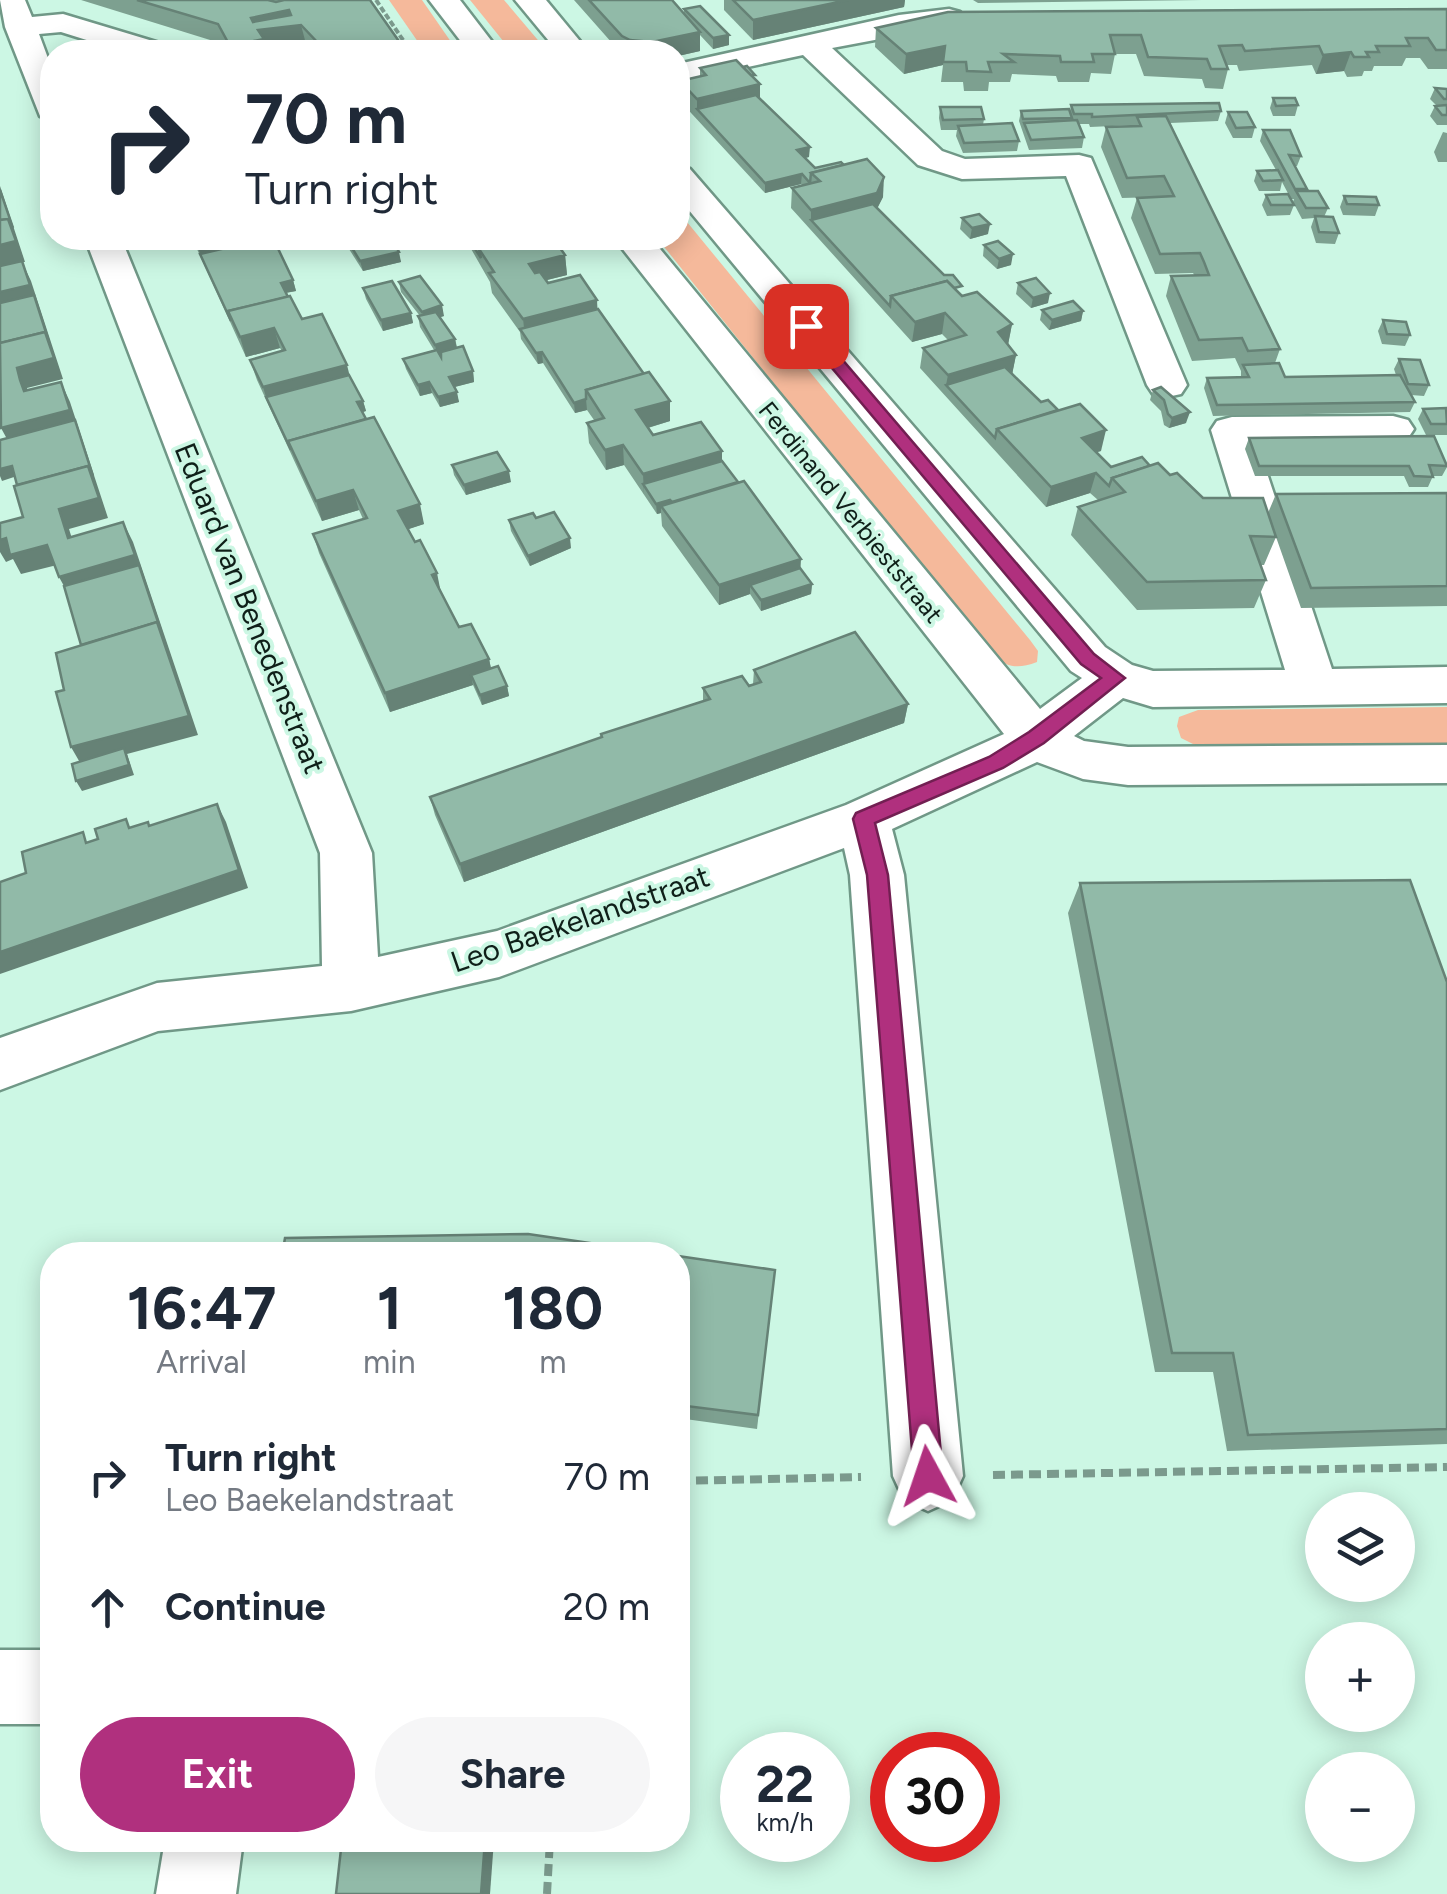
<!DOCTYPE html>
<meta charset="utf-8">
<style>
:root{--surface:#fff;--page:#f6f6f7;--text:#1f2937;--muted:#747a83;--accent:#b0307e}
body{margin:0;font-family:Figtree,sans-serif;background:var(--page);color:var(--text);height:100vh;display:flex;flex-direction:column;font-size:38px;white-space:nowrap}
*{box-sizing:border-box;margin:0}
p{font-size:32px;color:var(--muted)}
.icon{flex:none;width:55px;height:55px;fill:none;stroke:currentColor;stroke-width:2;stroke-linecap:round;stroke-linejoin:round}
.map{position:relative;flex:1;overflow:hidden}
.drawer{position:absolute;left:40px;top:1242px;width:650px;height:610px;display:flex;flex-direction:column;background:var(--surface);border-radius:40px;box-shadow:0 5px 25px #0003}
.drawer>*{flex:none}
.guide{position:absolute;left:40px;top:40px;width:650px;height:210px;border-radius:40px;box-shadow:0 5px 25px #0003;background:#fff;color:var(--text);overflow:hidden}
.controls{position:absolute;left:1305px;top:1492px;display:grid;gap:20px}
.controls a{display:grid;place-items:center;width:110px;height:110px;border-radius:50%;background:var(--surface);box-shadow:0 5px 25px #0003;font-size:50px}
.speed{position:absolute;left:720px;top:1732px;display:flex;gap:20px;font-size:50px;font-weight:700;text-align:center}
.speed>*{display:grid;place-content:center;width:130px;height:130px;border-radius:50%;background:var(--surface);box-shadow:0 5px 25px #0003;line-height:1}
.speed small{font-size:25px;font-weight:400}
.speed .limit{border:15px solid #d22;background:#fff;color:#111}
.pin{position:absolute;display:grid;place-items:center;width:85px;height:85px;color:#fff;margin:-42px;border-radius:20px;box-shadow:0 5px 15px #0006}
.me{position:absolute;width:110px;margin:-55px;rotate:355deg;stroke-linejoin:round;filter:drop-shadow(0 0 8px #0008)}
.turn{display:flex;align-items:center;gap:35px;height:210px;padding:0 40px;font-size:45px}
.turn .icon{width:130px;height:130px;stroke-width:2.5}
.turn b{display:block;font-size:70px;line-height:85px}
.eta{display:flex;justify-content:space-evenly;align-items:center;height:170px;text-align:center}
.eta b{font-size:60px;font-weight:700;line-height:70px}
.action{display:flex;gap:20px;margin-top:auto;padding:20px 40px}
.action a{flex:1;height:115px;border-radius:60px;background:var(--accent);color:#fff;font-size:40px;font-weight:700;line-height:115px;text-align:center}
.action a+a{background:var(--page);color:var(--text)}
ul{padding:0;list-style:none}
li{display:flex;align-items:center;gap:30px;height:130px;padding:0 40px}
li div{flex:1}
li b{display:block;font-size:38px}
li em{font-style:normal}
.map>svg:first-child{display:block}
.green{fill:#f5b99b}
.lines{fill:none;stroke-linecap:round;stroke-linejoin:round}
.minor-casing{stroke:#709887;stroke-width:5}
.path-far1{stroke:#7b9a8d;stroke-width:4;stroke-dasharray:6 2.5;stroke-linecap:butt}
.path{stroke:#7b9a8d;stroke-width:8;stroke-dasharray:12 6;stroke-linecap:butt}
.minor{fill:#fff;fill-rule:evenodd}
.wall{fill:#7da090}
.shaded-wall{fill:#668276}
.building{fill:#91baa8;stroke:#668276;stroke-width:2.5;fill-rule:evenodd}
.route{fill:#b0307e;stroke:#721f52;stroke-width:2.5}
.labels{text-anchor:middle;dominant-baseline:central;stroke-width:8;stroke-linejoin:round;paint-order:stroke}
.far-street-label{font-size:25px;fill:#0f1f19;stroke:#ccf7e4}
.street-label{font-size:30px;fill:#0f1f19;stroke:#ccf7e4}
</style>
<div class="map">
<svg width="1447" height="1894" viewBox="0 0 1447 1894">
<rect width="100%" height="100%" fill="#ccf7e4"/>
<g class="green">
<path d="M389,0H422L458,52H425Z"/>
<path d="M470,0H504L548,52H512Z"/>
<path d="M678,211L1030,640L1038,651L1037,662C1018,669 1009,668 992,656L657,238H678Z"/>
<path d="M1447,707V746L1203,749L1181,738L1177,726L1179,717L1198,710Z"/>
</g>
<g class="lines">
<defs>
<g id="minor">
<path d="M0,0H25L32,17L63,14L166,45L171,52H125L61,32L39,34L52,69V119L40,116L5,27Z"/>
<path d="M429,0H460L500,52H469Z"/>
<path d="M515,0H546L589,52H558Z"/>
<path d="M949,9L960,12L964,18L960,24L832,48L942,151L965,159L1079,155L1091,158L1187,385L1181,394L1167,397L1153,394L1147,385L1066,176L962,179L918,165L803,55L678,82V64L899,15Z"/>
<path d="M678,166L690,169L1105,647L1132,665L1153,671L1285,670L1211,430L1217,421L1232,417L1393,416L1408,420L1414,429L1408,438L1393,442L1257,443L1332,669L1447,667V703L1153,707L1123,698L1074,736L1084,741L1128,747L1447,745V783L1128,785L1083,779L1037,762L892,829L904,875L963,1476L952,1500L928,1511L904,1500L893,1476L850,875L844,848L499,977L351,1011L158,1031L0,1090V1038L157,983L322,966L320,853L85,238H121L372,853L378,957L497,931L846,805L1004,734L614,238H651L1040,709L1082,678L1071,671L678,197Z"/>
<rect x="0" y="1650" width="52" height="74"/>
<path d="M165,1840H243L236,1894H156Z"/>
</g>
</defs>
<use href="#minor" class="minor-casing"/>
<path class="path-far1" d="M376,0L411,52"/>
<g class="path">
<path d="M993,1475L1447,1467"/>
<path d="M678,1481L861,1477"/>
<path d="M547,1894L550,1840"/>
</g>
<use href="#minor" class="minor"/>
</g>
<g class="wall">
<path d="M81,0H370L404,52H306L305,47L308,46L306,44L267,49L271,52H228L223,44Z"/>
<path d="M574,0H672L684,14V9L729,45L713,49L700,35V51L678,56V52H620Z"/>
<path d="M724,0H905L904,7L753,40L724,10Z"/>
<path d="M973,0H1202L978,3Z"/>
<path d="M1447,9V69H1428L1420,58H1406L1402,66H1374L1372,71H1364L1362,76L1347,77L1344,71L1316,74L1312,65L1239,71L1237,65H1227L1228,69L1223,89L1205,88L1202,79L1144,76L1136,54H1115L1111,74L1091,73L1089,82H1058L1056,76L1012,74L1010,82H989L988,91H964L963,82H941L943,65L904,74L875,47L876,28Z"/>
<path d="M700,68L755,79L760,99L809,157L805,158L815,168L883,197L877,208L961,295L1012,324L1008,344L1016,355L1012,374L1041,402L1101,451L1096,452L1111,467L1150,466L1170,475L1203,498L1268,513L1276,494L1447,493V606L1301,608L1276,537L1264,565H1260L1266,580L1254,608L1137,610L1071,535L1078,507L1098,500L1090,493L1046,507L920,368L923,348L948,340L942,334L912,342L791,208L792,188L803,186L801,184L765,193L680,101V81L700,76Z"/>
<path d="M1435,88L1447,89V125H1437L1430,116L1435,106H1437L1430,99Z"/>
<path d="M1273,98L1298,105L1295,116H1273L1270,108Z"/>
<path d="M1071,105L1221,111L1218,121L1170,123L1280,349L1275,363L1285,377L1396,375L1394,369L1399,359L1429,385L1424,396L1411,395L1415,402L1410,412L1213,416L1204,388L1207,378L1241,377V371L1235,358L1192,361L1166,296L1171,276H1195L1193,273L1155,274L1131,218L1137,198L1159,197L1122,198L1101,147L1106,127L1135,125L1090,127L1089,124H1079L1084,137L1082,148L1029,150L1019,121L1021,111L1070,112Z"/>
<path d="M940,107L984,119L983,125L1019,141L1017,151L963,153L956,136L957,130H941L939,118Z"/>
<path d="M1228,112L1255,127L1252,138H1233L1225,123Z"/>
<path d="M1263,130L1301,156L1297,166H1295L1307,189V191L1328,208L1324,217L1339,233L1335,244L1316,243L1311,227L1314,218L1302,219L1293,202L1294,199H1291L1282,182L1280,191H1259L1254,181L1257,171L1276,170L1260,141Z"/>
<path d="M1443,132L1447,133V162H1438L1434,152Z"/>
<path d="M1266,195L1294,205L1290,215L1267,216L1262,205Z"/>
<path d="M1344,196L1379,205L1375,216L1343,215L1340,207Z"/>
<path d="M962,218L988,234L970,239L960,229Z"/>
<path d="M192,238H273L293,280L296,291L286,293L302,319L349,375L363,401L366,411L362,412L424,524L408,529L459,627L489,659L491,668L507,686L509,696L482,705L473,685L390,712L319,553L313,534L363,519L359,510L322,521L257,380L250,360L282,351L280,348L246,357Z"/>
<path d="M342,238H391L401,262L363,271Z"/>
<path d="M468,238L565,255L567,275L547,280L548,283L598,309L670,421L648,428L653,435L722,461L812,584L811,594L761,611L750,594L719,605L662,526L661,513L657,514L624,465L606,470L589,443L587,423L594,420L587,410L575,413L543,363L538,364L521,339L520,332L492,293L490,282L470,247Z"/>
<path d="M984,245L1011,265L997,269L983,256Z"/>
<path d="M399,282L444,316L440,317L455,339L457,347L473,371L474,382L454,387L459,402L440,407L432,393L420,396L406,369L403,359L434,350L420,327L418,316H420L401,292Z"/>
<path d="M1018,283L1048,303L1031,308L1016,294Z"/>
<path d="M363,288L411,313L413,323L383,331L366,299Z"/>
<path d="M1042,310L1083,311L1081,321L1049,330L1040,320Z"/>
<path d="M1383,320L1410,335L1405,346L1382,344L1378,331Z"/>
<path d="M1153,390L1186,423L1169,428L1164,425L1161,411L1150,400Z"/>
<path d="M1423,409H1447V435H1426L1418,419Z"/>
<path d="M1249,438L1447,464V467L1442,476H1433L1428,487H1409L1404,476H1255L1245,449Z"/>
<path d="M452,465L511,482L466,495L454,475Z"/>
<path d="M536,518L571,548L530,566L511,531L509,520Z"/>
<path d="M754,670L908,704L904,723L464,882L435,815L430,797L703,702V688L753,684Z"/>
<path d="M1080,883L1447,982V1444L1227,1451L1213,1372H1155L1068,913Z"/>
<path d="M678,1256L775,1270L757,1429L678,1418Z"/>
</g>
<g class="shaded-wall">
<path d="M848,0H905L904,7L753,40V20Z"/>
<path d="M289,10L292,26L301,25L306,44L266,49L267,52H231L230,46L251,18Z"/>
<path d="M700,32V51L678,56V52H653L652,42Z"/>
<path d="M729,35V45L713,49V38Z"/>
<path d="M945,46L943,65L904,74L906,54Z"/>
<path d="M403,47L404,52H388L387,50Z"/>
<path d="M1351,52L1344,71L1316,74L1323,55Z"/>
<path d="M760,84V104L697,109V99Z"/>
<path d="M810,147L809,157L797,160V150Z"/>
<path d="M802,174L801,184L765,193V183Z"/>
<path d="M884,177L883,197L875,213L811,220V210Z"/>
<path d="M0,186L25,262H22L31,281L63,379L27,388L34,411L24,391L0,314Z"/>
<path d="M990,224L988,234L970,239L972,228Z"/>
<path d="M226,238H273L200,254L197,244Z"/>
<path d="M399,252L401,262L363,271L360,261Z"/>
<path d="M1013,254L1011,265L997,269L999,259Z"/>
<path d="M565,255L567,275L531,284L529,264Z"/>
<path d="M293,280L296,291L284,293L281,283Z"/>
<path d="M1050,293L1048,303L1031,308L1033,298Z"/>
<path d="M597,300L598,320L525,336L523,319Z"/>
<path d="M442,305L444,316L425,322L422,312Z"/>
<path d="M1083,311L1081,321L1049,330L1052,320Z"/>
<path d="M411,313L413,323L383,331L381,320Z"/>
<path d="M945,313L942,334L912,342L915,322Z"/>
<path d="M1012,324L1008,345L998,332Z"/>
<path d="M274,328L280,348L246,357L240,337Z"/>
<path d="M455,339L457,350L437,356L435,345Z"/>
<path d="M542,352L543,363L538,364L536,353Z"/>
<path d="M1016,355L1012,375L946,385L948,375Z"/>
<path d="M347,365L352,385L266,397L263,387Z"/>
<path d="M473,371L474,382L451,388L449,377Z"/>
<path d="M61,382L70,402L108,518L69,529L78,558L12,448L1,428Z"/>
<path d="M429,382L432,393L420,396L418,385Z"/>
<path d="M457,392L459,402L440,407L438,397Z"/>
<path d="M586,399L587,410L575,413L574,403Z"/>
<path d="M363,401L366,411L360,413L357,402Z"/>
<path d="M670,401V421L637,431L636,410Z"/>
<path d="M1190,412L1186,423L1169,428L1172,418Z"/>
<path d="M1106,430L1101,451L1077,458L1082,438Z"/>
<path d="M623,445L624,465L606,470L605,450Z"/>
<path d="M722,451V471L643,484L644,495L643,474Z"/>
<path d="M12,466L17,476L2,481L0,476V469Z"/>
<path d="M509,471L511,482L466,495L464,485Z"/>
<path d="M1096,473L1090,493L1046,507L1051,487Z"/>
<path d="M353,490L359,510L322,521L316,501Z"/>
<path d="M670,500L671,510L661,506V513L657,514L656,504Z"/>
<path d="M420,504L424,524L403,531L398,511Z"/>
<path d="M123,522L133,542L198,735L127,754L134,775L82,791L76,781L82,766L71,747L189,716L70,597L59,577Z"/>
<path d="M6,538L47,545L57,565L21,574L13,559L6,562L0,552V540Z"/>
<path d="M570,538L571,548L530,566L528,556Z"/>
<path d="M801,559L800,578L750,585V594L719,605V585Z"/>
<path d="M437,573L441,593L432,575Z"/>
<path d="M812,584L811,594L761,611V600Z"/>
<path d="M489,659L493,679L471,675L473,685L390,712L385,693Z"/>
<path d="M507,686L509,696L482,705L480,695Z"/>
<path d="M908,704L904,723L464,882L460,864Z"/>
<path d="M217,804L226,822L248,888L0,974V952Z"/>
<path d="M485,1840H494L490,1894H481Z"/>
</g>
<g class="building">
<path d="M137,0H268L276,2L284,0H370L403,47L387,50L389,52H308L305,47L319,44L301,25L258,30L264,39L230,46L218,24ZM289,10L291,15L253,22L251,18Z"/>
<path d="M589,0H672L700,32L652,42L630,40L622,36Z"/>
<path d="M733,0H848L753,20Z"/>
<path d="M700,6L729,35L713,38L684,9Z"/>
<path d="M1447,9V50H1436L1428,38H1406L1410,46H1376L1379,52H1366L1369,57H1354L1351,52L1323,55L1319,46L1245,51L1242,45L1219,46L1228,69H1211L1207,59L1148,57L1141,35H1110L1115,54H1092L1094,62H1061L1060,56L1003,54L1014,62H988L991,72L967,71L966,62H943L945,46L906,54L876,28L948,12Z"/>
<path d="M266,48L271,52H245Z"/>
<path d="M736,60L760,84L697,99L680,81L706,75L700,68Z"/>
<path d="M747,66L755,75H751L743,67Z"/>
<path d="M1435,88L1447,89V99H1444Z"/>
<path d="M756,95L810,147L797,150L815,168L841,162L844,165L811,173L810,183L802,174L765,183L697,109Z"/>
<path d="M1273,98H1295L1298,105L1276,106Z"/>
<path d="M1219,103L1221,111L1092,117V114H1074L1071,105Z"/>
<path d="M1447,105V115H1442L1435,106Z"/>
<path d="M940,107H981L984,119L943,120Z"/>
<path d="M1069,109L1072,118L1023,119L1021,111Z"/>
<path d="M1228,112H1247L1255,127L1236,128Z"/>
<path d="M1166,116L1280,349L1248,351L1242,338L1199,340L1171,276L1209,275L1204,262L1200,253L1160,254L1137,198L1174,196L1164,176L1127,178L1106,127L1141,126L1137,117Z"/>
<path d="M1077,120L1084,137L1031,140L1024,123Z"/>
<path d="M1012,123L1019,141L964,143L958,126Z"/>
<path d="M1263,130H1290L1301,156L1289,155L1307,189H1295Z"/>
<path d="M867,159L884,177L877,193L811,210L792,188L820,181L811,173Z"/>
<path d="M1278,170L1283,180L1263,181L1257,171Z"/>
<path d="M0,190L13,228L8,219L0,220Z"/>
<path d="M1296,191H1318L1328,208H1306Z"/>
<path d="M1288,194L1294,205H1271L1266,195Z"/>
<path d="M1344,196L1376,197L1379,205L1347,204Z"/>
<path d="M873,204L944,275H953L962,286L954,288L947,281L891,296L890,306L811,220Z"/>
<path d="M979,214L990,224L972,228L962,218Z"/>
<path d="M1315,216L1333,217L1339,233L1319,232Z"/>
<path d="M8,219L16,241L0,245V220Z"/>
<path d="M194,238H226L197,244Z"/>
<path d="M269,238H273L293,280L281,283L288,297L228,311L231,321L200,254Z"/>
<path d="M346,238H366L355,242L368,239L367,238H391L399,252L360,261Z"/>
<path d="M468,238H525L479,249L481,258Z"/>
<path d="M525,238H553L565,255L529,264L535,273L540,272L548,283L580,275L597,300L523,319L489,273L494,272L479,249Z"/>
<path d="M998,241L1013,254L999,259L984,245Z"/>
<path d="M22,261L30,285L0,292V266Z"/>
<path d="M420,276L442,305L422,312L399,282Z"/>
<path d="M1036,278L1050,293L1033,298L1018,283Z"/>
<path d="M392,281L411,313L381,320L363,288Z"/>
<path d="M947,281L962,296L977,292L1012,324L998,332L1016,355L948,375L923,348L966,335L945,313L915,322L891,296Z"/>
<path d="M34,295L49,342L45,332L0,343V303Z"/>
<path d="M290,296L302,319L322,314L347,365L263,387L250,360L285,350L274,328L240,337L228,311Z"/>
<path d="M1073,301L1083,311L1052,320L1042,310Z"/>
<path d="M598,309L644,374L586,390V399L574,403L542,352L536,353L520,329Z"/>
<path d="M436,312L455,339L435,345L418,316Z"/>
<path d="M1383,320L1406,322L1410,335L1387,334Z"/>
<path d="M45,332L54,358L17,368L20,380L24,391L61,382L70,410L1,428L0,343Z"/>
<path d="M463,346L473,371L449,377L457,392L438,397L429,382L418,385L403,359L437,350L441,357V352Z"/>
<path d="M1399,359L1420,360L1429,385L1408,384Z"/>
<path d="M1279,363L1285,377L1400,375L1415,402L1217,405L1207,378L1249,377L1243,365Z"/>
<path d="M1005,367L1041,402L1048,400L1058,410L997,429L995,438L946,385Z"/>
<path d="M649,372L670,401L636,410L653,435L701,422L722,451L643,474L623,445L605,450L587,423L604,418L586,390Z"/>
<path d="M349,375L363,401L357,402L366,419L288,441L291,450L266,397Z"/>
<path d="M1161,387L1190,412L1172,418L1168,414L1164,400L1153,390Z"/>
<path d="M1080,404L1106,430L1082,438L1111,467L1142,457L1150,466L1112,478L1109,486L1096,473L1051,487L997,429Z"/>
<path d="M1446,408L1447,424H1431L1423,409Z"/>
<path d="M374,417L420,504L398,511L415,542L420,540L437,573L432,575L459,627L471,624L489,659L385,693L313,534L367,518L353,490L316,501L288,441Z"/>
<path d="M75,420L93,476L88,466L17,485L12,466L0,469V440Z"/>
<path d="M1434,436L1447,466L1429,465L1433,477L1414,476L1409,466H1259L1249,438Z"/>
<path d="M497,452L509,471L464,485L452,465Z"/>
<path d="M722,461L738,482L672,502L670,500L656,504L643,484Z"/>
<path d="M1158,463L1170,475L1177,473L1203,498H1263L1276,537L1250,536L1266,580L1147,582L1078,507L1125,492L1112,478Z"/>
<path d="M88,466L99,498L59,509L68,538L123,522L135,555L59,577L47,545L10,555L6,538L0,540V523L23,517L14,486Z"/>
<path d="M744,481L801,559L719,585L661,506Z"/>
<path d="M1447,493V586L1311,588L1276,494Z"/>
<path d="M554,512L570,538L528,556L509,520L533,513L536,518Z"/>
<path d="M139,565L161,631L157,622L81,645L64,586Z"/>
<path d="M800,568L812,584L761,600L750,585Z"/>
<path d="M157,622L189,716L71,747L56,692L64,690L56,653Z"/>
<path d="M855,632L908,704L460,864L430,797L602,737L601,734L710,699L703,688L742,676L749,686L761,682L754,670Z"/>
<path d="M498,666L507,686L480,695L471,675Z"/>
<path d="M124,748L129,765L76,781L72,764Z"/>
<path d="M217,804L239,870L0,952V882L26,873L22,852L83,832L86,843L98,839L95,829L126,819L129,828L148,822L149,826Z"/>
<path d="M1410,880L1447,982V1429L1248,1435L1233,1353H1172L1080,883Z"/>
<path d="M528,1234L672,1255H282L285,1238Z"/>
<path d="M678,1256L775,1270L758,1415L678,1405Z"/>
<path d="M342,1840H485L481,1894H336Z"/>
</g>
<path class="route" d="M806,322L811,323L1094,654L1125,678L1044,743L1003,768L875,823L888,875L943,1476L938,1486L928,1490L918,1486L914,1476L867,875L853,819L856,813L989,757L1029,732L1101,678L1081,664L800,330V323Z"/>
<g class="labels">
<g class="far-street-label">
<text transform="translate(851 512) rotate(51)">Ferdinand Verbieststraat</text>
</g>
<g class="street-label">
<text transform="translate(250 608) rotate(68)">Eduard van Benedenstraat</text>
<text transform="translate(580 919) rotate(-19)">Leo Baekelandstraat</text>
</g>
</g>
</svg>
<div class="controls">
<a><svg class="icon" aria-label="layers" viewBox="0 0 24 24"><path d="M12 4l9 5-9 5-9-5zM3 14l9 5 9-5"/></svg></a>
<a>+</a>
<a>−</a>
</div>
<div class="speed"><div>22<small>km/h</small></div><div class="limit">30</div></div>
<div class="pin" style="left:806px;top:326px;background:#d93025"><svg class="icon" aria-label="arrive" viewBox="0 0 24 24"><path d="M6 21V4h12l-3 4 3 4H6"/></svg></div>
<svg class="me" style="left:928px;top:1476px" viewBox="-20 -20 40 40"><path d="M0-17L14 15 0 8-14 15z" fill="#b0307e" stroke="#fff" stroke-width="4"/></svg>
<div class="guide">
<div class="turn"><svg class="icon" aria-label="right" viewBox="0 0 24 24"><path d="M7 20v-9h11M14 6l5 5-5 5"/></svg><div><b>70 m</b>Turn right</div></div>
</div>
<section class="drawer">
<div class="eta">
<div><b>16:47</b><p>Arrival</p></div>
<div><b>1</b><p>min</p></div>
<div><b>180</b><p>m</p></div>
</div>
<ul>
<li><svg class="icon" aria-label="right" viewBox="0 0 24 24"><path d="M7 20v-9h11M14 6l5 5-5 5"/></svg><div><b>Turn right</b><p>Leo Baekelandstraat</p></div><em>70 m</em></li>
<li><svg class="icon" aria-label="ahead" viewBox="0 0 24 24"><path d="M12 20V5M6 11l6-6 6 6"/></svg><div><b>Continue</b></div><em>20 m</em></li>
</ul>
<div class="action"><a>Exit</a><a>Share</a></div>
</section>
</div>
